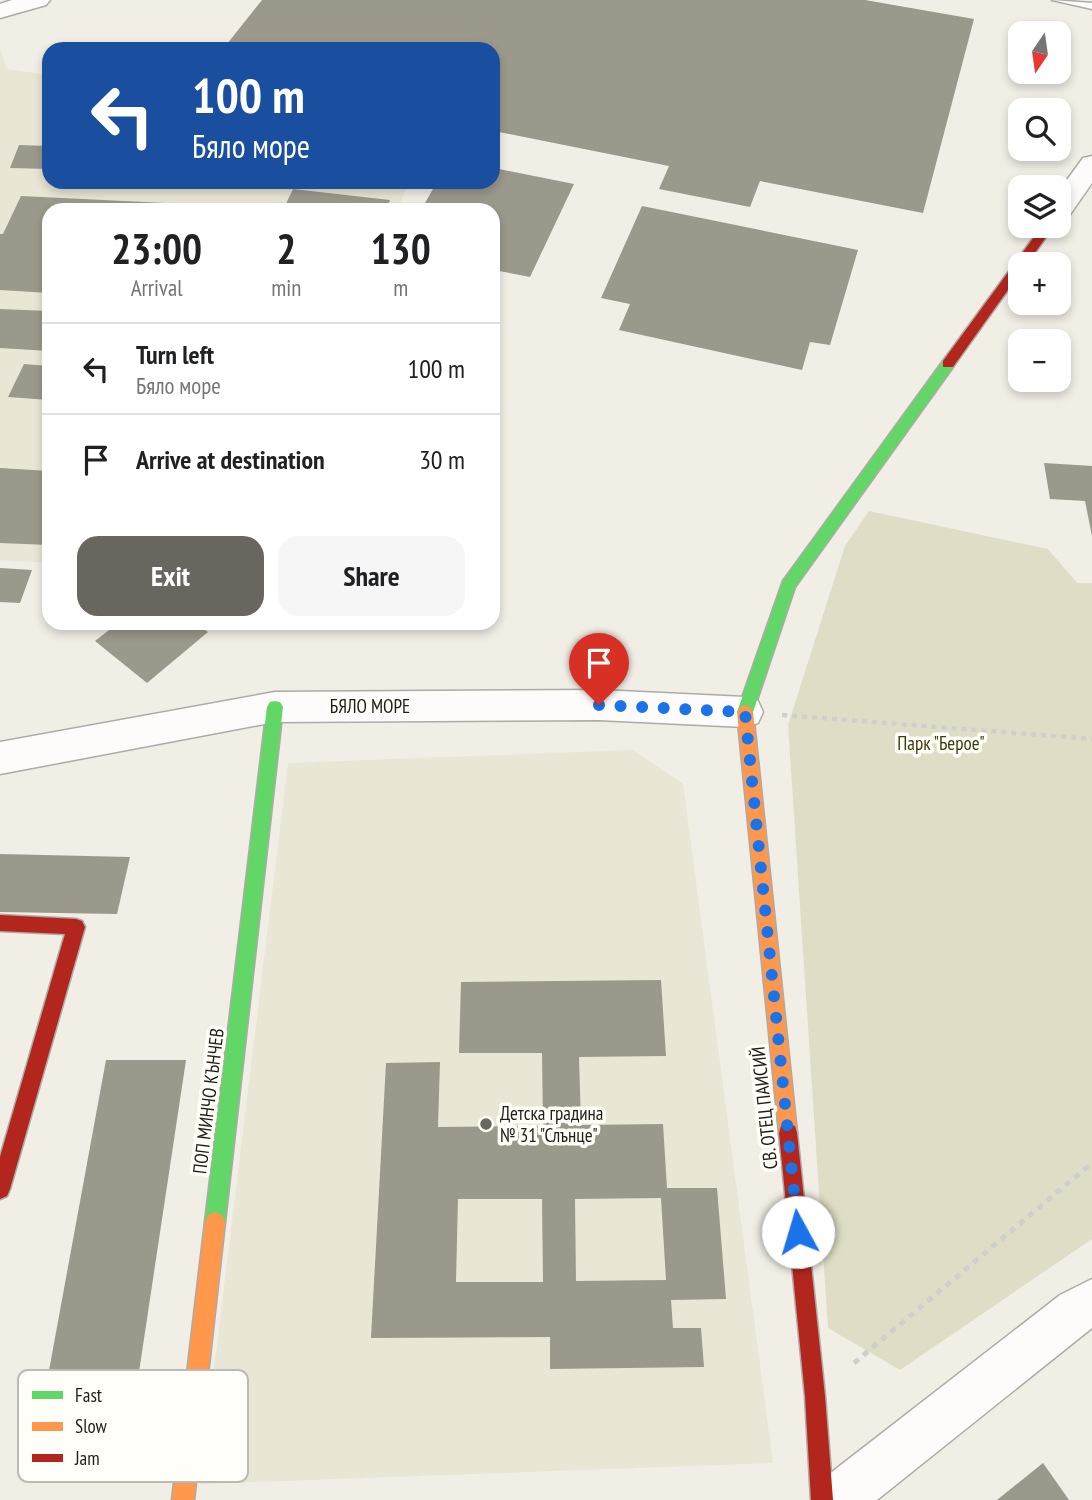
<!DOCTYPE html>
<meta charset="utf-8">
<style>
:root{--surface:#fff;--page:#f6f6f6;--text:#202124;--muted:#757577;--line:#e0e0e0;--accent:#68665f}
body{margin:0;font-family:"PT Sans Narrow",sans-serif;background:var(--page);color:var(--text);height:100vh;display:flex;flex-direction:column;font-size:26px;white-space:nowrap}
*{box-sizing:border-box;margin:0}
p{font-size:23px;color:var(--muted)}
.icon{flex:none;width:38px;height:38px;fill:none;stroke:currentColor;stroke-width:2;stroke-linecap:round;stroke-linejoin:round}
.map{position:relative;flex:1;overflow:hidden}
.sheet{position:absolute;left:42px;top:203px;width:458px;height:427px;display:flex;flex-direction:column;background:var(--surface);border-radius:21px;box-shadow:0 4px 10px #0003}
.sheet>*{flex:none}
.banner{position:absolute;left:42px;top:42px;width:458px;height:147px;border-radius:21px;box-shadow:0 4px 10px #0003;background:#1a4fa0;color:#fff;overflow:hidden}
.needle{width:46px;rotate:193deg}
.tools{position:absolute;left:1008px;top:21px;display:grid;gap:14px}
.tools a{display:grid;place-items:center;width:63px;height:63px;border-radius:14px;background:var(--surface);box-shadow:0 4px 10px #0003;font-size:35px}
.pin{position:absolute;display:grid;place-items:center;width:60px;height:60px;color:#fff;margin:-72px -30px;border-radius:50% 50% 50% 0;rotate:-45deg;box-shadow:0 0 7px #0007}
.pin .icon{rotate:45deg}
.me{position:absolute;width:77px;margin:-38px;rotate:354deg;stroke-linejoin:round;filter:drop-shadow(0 0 5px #0008)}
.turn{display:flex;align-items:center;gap:24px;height:147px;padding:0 35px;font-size:32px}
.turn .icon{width:91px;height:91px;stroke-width:2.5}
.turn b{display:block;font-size:49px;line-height:60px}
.eta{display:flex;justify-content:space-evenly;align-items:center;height:119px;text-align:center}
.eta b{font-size:42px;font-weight:700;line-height:49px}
.primary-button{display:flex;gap:14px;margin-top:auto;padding:14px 35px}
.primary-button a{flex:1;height:80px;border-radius:21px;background:var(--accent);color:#fff;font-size:28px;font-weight:700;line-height:80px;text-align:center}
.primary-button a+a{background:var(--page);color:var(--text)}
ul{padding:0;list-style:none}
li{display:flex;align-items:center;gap:21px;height:91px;padding:0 35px;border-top:2px solid var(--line)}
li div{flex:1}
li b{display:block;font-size:26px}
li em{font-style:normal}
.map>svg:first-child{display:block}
.built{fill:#e9e6d5}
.green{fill:#e0ddc6}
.building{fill:#9b998b;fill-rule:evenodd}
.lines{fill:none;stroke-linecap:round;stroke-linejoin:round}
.lane-casing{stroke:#adaba5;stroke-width:3}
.street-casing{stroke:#adaba5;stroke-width:3}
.fast-casing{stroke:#adaba5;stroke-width:3}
.slow-casing{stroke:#adaba5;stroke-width:3}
.jam-casing{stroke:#adaba5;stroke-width:3}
.path-far1{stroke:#cfcfcb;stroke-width:4.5;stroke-dasharray:5 5;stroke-linecap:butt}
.path{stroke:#cfcfcb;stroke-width:5;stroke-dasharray:6 6;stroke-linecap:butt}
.lane{fill:#fdfcfb;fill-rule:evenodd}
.street{fill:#fdfcfb;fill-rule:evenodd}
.fast{fill:#63d668;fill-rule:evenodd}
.slow{fill:#ff974d;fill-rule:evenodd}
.jam{fill:#b3261e;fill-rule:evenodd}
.route{stroke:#1a73e8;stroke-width:12;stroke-dasharray:0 21.6}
.poi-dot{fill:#68665f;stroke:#fffef8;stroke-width:2.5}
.labels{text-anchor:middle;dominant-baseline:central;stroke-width:7;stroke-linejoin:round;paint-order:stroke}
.street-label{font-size:19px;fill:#1e1d17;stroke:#fffef8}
.park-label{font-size:19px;fill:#3f390b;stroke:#fffef8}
.poi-label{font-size:19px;fill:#1e1d17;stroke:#fffef8;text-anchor:start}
.key{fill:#fffef8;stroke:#bcbab4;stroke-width:2}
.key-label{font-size:19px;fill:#1e1d17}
</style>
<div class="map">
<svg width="1092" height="1500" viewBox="0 0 1092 1500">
<rect width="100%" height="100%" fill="#f0eee5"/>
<g class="built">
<path d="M0,48L7,69L49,75V182H408L398,210H49V563L0,560Z"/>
<path d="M633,750L683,784L773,1463L200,1484L288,763Z"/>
</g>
<path class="green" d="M869,511L1048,549L1077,583H1092V1239L900,1370L828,1328L788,725L845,546Z"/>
<g class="building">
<path d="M262,0H865L974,19L923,213L760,181L750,207L659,189L669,166L494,131V49H223Z"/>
<path d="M19,145L49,146V169L10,168Z"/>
<path d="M494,168L574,184L530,277L494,270V210H421L437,182H494Z"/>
<path d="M57,182H147L145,188L55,187Z"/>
<path d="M293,189L390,200L386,210H283Z"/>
<path d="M21,196L185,204L183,210H49V293L0,290V234H3Z"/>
<path d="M642,206L858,250L830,345L810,342L802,370L619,330L630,304L601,298Z"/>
<path d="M0,309L49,311V351L0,348Z"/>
<path d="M24,364L49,366V400L8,397Z"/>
<path d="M1044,463L1092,466V536L1085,501L1050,499Z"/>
<path d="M0,468L49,471V545L0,543Z"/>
<path d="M0,568L32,570L20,603L0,602Z"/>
<path d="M118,623H195L208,632L147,683L95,641Z"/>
<path d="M0,854L130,857L117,914L0,912Z"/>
<path d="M661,980L666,1056L579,1057L581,1125L663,1124L667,1188H717L726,1299L671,1300L673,1328H701L704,1367L550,1369V1337L371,1338L386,1063L440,1062L438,1127L543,1126L542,1053H459L461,982ZM661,1198L666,1280L576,1281L575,1199ZM458,1199H542L543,1282H456Z"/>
<path d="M106,1060H186L131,1425H39Z"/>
<path d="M1043,1463L1069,1500H997Z"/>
</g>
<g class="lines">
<defs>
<path id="lane" d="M1052,0L1092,3V9Z"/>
<g id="street">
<path d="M12,0H50L46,5L0,18V4Z"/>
<path d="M1092,156V183L1069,216L1059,219V191L1083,158Z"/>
<path d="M599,690L745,697L758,701L763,712L758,723L745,727L599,720L275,722L0,774V742L275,692Z"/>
<path d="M1092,1279V1328L877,1500H812L819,1482L1060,1295Z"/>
</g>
<g id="fast">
<path d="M948,359L954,364L953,367L795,587L753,712L750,717H740L737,712L783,581L943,361Z"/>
<path d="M275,701L280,702L283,707L225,1222L222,1229L215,1232L208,1229L205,1222L267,707L270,702Z"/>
</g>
<g id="slow">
<path d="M745,705L750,707L753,712L797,1133L795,1140L788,1142L781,1140L779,1133L737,712L740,707Z"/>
<path d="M215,1212L222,1215L225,1222L194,1500H172L205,1222L208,1215Z"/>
</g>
<g id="jam">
<path d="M1042,226H1054L1027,264H1020V273L953,367H943V361Z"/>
<path d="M0,915L76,919L82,921L85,927L10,1189L7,1196L0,1199V1157L65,934L0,931Z"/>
<path d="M788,1124L795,1126L797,1133L825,1396L833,1500H811L805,1396L779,1133L781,1126Z"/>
</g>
</defs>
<use href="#lane" class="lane-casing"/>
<use href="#street" class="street-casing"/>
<use href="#fast" class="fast-casing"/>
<use href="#slow" class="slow-casing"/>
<use href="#jam" class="jam-casing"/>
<path class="path-far1" d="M782,715L1092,739"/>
<path class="path" d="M854,1363L1092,1163"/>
<use href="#lane" class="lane"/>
<use href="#street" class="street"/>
<use href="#fast" class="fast"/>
<use href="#slow" class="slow"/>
<use href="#jam" class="jam"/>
</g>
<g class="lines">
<path class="route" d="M599,705L745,712L798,1232"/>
</g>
<circle class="poi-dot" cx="486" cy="1124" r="7"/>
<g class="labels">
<g class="street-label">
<text x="370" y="706">БЯЛО МОРЕ</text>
<text transform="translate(208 1101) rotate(-83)">ПОП МИНЧО КЪНЧЕВ</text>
<text transform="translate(764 1108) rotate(-96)">СВ. ОТЕЦ ПАИСИЙ</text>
</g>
<g class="park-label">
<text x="941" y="743">Парк "Берое"</text>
</g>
<g class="poi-label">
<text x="500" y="1113">Детска градина<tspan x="500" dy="22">№ 31 "Слънце"</tspan></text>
</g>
</g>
<rect x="18" y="1370" width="230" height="112" rx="10" class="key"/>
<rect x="32" y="1391" width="31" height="8" fill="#63d668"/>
<rect x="32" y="1422" width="31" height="9" fill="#ff974d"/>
<rect x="32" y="1454" width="31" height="8" fill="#b3261e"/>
<g class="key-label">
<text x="75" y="1402">Fast</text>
<text x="75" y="1433">Slow</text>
<text x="75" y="1465">Jam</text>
</g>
</svg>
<div class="tools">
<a><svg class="needle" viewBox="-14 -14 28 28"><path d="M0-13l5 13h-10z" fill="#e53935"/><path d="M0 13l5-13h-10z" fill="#757577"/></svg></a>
<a><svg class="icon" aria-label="search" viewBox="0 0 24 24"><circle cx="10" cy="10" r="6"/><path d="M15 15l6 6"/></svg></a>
<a><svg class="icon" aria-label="layers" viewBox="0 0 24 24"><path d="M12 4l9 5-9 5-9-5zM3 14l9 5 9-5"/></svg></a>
<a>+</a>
<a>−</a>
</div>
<div class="pin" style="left:599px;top:705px;background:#d93025"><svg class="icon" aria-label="arrive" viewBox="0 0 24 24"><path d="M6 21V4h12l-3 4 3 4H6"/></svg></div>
<svg class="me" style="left:798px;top:1232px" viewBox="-20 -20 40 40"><circle r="19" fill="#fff"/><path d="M0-13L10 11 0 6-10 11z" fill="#1a73e8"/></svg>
<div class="banner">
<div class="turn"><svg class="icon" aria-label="left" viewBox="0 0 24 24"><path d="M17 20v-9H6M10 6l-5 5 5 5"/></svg><div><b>100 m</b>Бяло море</div></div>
</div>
<section class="sheet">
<div class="eta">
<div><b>23:00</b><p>Arrival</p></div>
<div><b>2</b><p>min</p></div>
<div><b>130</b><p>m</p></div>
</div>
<ul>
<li><svg class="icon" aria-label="left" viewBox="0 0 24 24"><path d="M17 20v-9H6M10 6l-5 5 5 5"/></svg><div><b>Turn left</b><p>Бяло море</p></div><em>100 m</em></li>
<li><svg class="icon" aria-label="arrive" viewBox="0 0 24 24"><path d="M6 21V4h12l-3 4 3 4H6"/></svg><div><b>Arrive at destination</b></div><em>30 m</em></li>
</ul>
<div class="primary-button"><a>Exit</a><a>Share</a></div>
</section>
</div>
